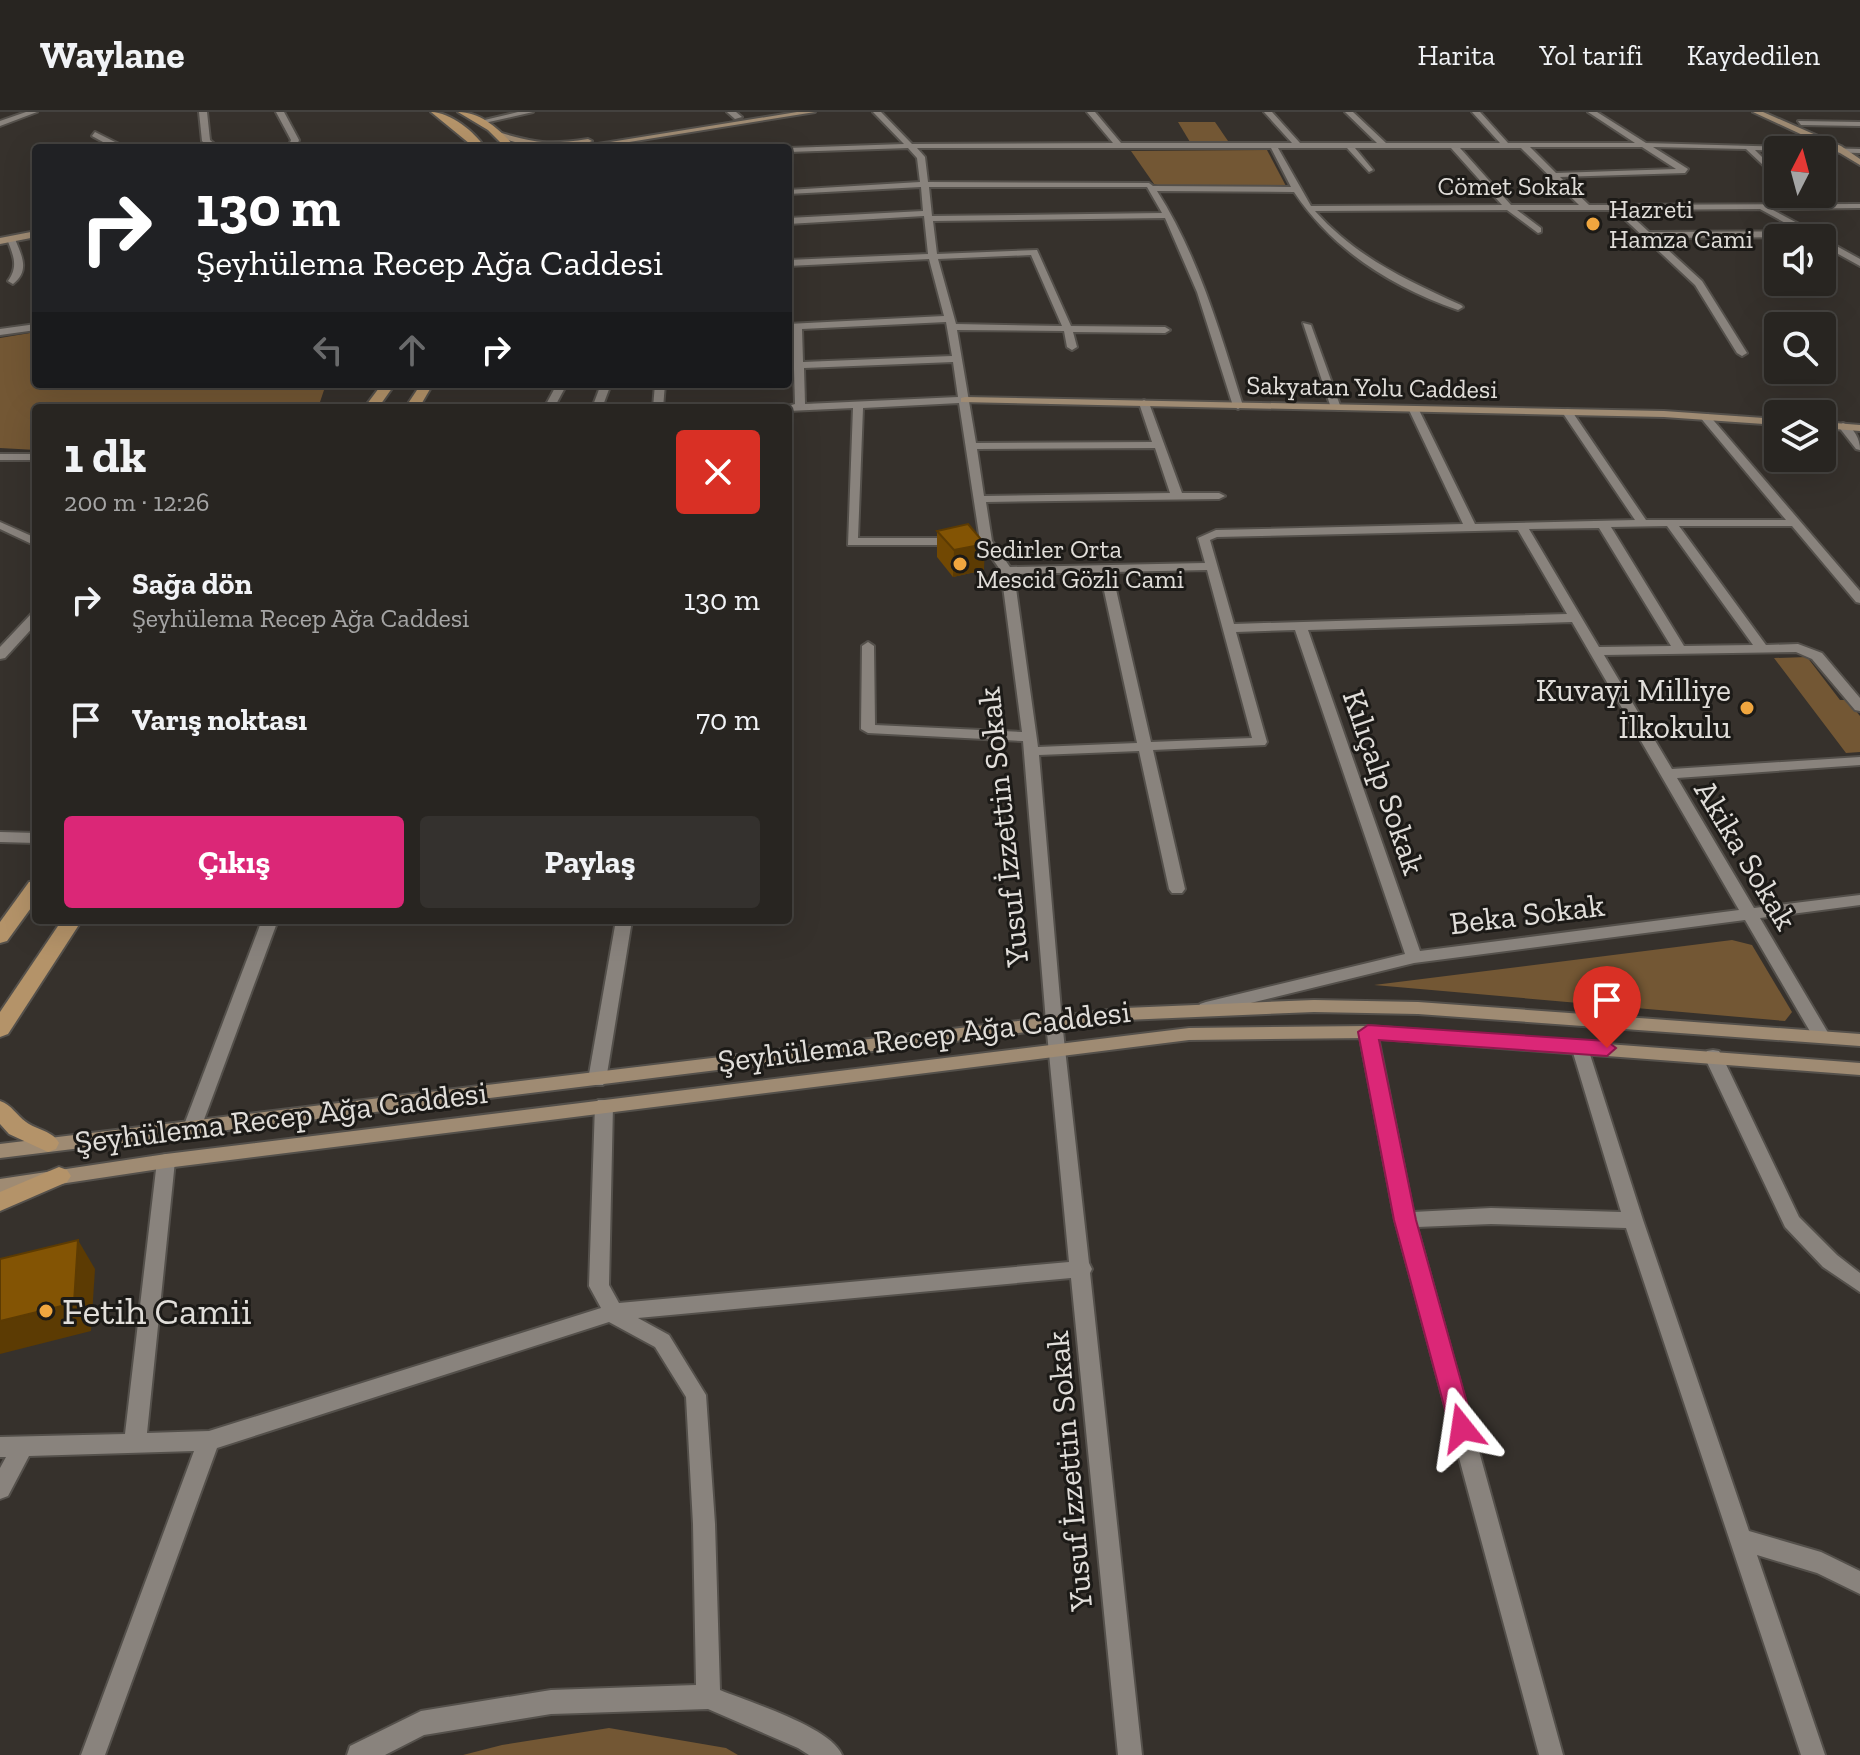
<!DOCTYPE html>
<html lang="tr">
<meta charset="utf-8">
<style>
:root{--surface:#282521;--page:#34312e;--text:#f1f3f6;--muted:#a5a5a5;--line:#44423f;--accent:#db2777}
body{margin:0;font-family:"Zilla Slab",serif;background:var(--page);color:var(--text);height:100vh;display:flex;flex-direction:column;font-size:30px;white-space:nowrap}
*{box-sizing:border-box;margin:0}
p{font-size:26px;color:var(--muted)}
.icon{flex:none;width:44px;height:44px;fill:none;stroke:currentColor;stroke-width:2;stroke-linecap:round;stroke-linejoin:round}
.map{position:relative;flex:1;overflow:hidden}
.details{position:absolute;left:32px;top:292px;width:760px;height:520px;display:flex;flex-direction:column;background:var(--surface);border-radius:8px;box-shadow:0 8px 32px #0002,0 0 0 2px var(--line)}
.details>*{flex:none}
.guide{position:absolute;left:32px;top:32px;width:760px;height:244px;border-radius:8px;box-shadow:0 8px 32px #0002,0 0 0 2px var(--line);background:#202124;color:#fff;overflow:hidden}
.needle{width:52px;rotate:6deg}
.controls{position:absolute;left:1764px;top:24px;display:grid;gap:16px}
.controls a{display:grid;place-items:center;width:72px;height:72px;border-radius:8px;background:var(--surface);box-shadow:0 8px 32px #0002,0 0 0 2px var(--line);font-size:40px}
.pin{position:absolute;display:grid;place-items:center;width:68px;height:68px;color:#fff;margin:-82px -34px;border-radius:50% 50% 50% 0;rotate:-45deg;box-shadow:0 0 8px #0007}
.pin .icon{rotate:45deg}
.me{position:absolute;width:88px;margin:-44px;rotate:345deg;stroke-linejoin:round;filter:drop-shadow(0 0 6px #0008)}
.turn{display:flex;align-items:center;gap:28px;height:168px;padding:0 32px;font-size:36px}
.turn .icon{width:104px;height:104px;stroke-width:2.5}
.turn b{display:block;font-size:56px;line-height:68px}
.lanes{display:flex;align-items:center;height:76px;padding:0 32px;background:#0003;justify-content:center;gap:40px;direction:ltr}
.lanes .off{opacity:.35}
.round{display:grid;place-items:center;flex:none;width:84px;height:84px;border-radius:8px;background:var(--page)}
.headline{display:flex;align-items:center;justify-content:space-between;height:136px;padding:0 32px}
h1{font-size:48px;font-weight:700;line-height:60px}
.button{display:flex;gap:16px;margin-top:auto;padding:16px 32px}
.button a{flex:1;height:92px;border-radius:8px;background:var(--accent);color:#fff;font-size:32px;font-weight:700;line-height:92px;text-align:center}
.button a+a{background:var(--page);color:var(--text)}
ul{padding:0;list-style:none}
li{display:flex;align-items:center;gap:24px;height:120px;padding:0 32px}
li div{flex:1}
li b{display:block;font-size:30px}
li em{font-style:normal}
header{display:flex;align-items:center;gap:48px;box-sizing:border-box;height:112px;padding:0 40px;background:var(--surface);border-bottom:2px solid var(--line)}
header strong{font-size:38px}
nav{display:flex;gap:44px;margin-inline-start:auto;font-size:28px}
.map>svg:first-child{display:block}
.green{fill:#735734}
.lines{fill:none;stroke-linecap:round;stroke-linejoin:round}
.street-casing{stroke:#54504b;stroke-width:4}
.secondary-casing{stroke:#54504b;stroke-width:4}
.primary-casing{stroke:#54504b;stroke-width:4}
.street{fill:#89837d;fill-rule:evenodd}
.secondary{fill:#9f8b73;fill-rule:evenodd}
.primary{fill:#b49369;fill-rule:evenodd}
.wall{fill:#714803}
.shaded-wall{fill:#5c3b03}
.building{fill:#835404;stroke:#5c3b03;stroke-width:2}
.route{fill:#db2777;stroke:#8e194d;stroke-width:2}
.poi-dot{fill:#f0a63f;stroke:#1c1a17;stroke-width:3}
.labels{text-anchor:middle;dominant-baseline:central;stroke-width:6;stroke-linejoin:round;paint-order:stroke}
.far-street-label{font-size:26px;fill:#e1deda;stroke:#1c1a17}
.far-poi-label{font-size:26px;fill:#e1deda;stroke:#1c1a17;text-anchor:start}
.poi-label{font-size:32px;fill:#e1deda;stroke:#1c1a17;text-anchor:end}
.street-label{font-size:32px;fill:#e1deda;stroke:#1c1a17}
.near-poi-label{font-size:38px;fill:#e1deda;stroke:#1c1a17;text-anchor:start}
</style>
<header>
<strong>Waylane</strong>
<nav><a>Harita</a><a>Yol tarifi</a><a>Kaydedilen</a></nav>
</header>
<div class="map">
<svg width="1860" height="1643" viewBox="0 0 1860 1643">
<rect width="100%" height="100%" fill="#36312c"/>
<g class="green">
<path d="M1215,10L1228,29L1190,30L1178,10Z"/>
<path d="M1267,38L1287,76L1165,75L1154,72L1131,39Z"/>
<path d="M36,220V272H326L318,296H36V338L0,336V226Z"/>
<path d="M1807,545L1840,588H1847L1860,604V640L1846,641L1774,546Z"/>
<path d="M1732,828L1752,833L1792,900L1785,909L1374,873Z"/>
<path d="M609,1616L726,1636L738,1643H463L502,1633Z"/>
</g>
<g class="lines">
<defs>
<g id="street">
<path d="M26,0H37L0,14V9Z"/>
<path d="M199,0H207L210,28L219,36H210L202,29Z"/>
<path d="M276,0H284L299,28L296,36H288L291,28Z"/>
<path d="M518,0H533L480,12L476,10Z"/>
<path d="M727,0H736L742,5L735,7Z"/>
<path d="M873,0H881L912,32L1113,31L1087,0H1095L1121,31H1292L1264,0H1272L1300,31H1377L1345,0H1353L1386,31H1500L1472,0H1480L1508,31H1635L1588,0H1597L1646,31L1860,37V41L1755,38L1778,61V67L1746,37L1653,35L1688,57L1685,61L1560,65L1589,93L1860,92V96L1771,97L1814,120L1815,122L1811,125L1655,126L1702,169L1747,241L1742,244L1737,241L1695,173L1615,98H1517L1541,116V120L1538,121L1507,98L1315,99C1356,145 1406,168 1461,193L1463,195L1458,198C1391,175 1332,137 1294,80L1157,79C1198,143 1220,220 1243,294L1238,297L1233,294L1197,180L1165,106L933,109L937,142L1037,138L1071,214L1165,215L1170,218L1165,221L1073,220L1077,235L1072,238L1067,235L1064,219L957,218L976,331L1152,330L1139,291L1144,288L1149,291L1182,381H1219L1225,384L1219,387L986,390L992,429L1010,455L1205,451L1198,426L1216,418L1463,412L1409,298L1414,295L1419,298L1475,412L1635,408L1562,300L1567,297L1571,298L1646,408H1786L1699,304L1708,302L1860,479V491L1856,490L1792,414H1679L1766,533L1798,532L1822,541L1860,586V599L1855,598L1812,547L1796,540L1604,543L1672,657L1860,645V653L1677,666L1754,796L1860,783V793L1760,806L1830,924L1827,928H1815L1745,808L1414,851L1206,902L1200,900L1198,896L1200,892L1206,890L1405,842L1295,518L1236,520L1267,630L1265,633L1153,638L1185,777L1182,781H1172L1169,777L1139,639L1039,643L1062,910L1089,1151L1092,1157L1090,1161L1142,1643H1118L1071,1166L638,1206L669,1223L706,1283L715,1412L720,1578C749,1590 831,1615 842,1643H809L798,1636L708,1597L551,1602L424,1623L385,1643H347L350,1634L421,1599L551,1578L696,1573L693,1412L686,1285L655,1235L609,1210L217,1336L105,1643H81L194,1339L29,1344L8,1384L0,1387V1356L6,1345H0V1325L125,1322L157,1049L159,1044L166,1042L173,1044L175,1049L147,1321L209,1319L601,1196L589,1174L595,993L598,988H610L613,993L609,1173L619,1191L1069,1150L1046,910L1023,629L868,621L861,617L862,534L868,530L874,534L875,613L1022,620L1001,459L980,429L959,291L863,296L858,426H962L964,429L958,433H848L853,296L788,299V296H781L795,292L794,257H788V251H793L792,218H788V212L944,204L929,147L788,154V148L928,142L924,104L788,112V106L923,99L921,75L788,82V78L920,70L917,46L908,36L788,40V36L904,32ZM1530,35H1642L1676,57L1556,61ZM917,36H1271L1291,75L1153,74L1149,71L928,70L925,45ZM1278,36H1347L1369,60L1373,58L1355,36H1451L1502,93L1311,94ZM1460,36H1521L1579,93H1511ZM929,75H1147L1162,101L932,104ZM1760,97L1800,119L1649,120L1625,98ZM1031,143L1062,214L956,212L938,147ZM946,210L952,244L803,250L802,217ZM953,250L958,285L805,292L804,256ZM1155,336L1170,381L984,384L977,337ZM1667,414L1753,533L1684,534L1611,415ZM1599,416L1671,534L1599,535L1529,417ZM1518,418L1567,502L1234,512L1210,428L1217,425ZM1207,458L1252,626L1151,630L1112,460ZM1100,460L1137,631L1038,635L1014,462ZM1572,510L1739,798L1420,839L1308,518Z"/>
<path d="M1798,9L1860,10V14L1801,13Z"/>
<path d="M95,20L123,34L124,36H114L92,24Z"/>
<path d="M11,124L15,127C22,144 30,159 13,172L8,169C19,154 13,143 7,127Z"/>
<path d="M1822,126L1860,147V154L1822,133Z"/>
<path d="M1303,211L1311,213L1341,296L1340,298L1331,296Z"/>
<path d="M36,212V218L0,223V217Z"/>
<path d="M557,272H567L554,296H544Z"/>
<path d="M601,272H611L602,296H592Z"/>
<path d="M655,272H665L663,296H653Z"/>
<path d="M1843,311C1854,315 1860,327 1860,338L1856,337L1838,314Z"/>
<rect x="0" y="342" width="36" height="6"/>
<path d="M0,410L36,426V434L0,417Z"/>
<path d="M36,500V512L5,546L0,547V535L32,501Z"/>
<path d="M0,720L36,721V731L0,730Z"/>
<path d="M262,808H278L202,1013L199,1018L193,1020L187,1018L184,1013Z"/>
<path d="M616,808H632L606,968L603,973H591L588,968Z"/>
<path d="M1368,914L1374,916L1377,920L1413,1100L1491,1096L1621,1100L1571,934L1574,930H1586L1643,1108L1749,1419L1821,1440L1860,1459V1482L1817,1461L1757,1443L1825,1643H1801L1626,1116L1491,1112L1417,1115L1563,1643H1539L1395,1108L1359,920L1362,916Z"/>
<path d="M1713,938L1719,939L1722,944L1799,1105L1837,1143L1860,1161V1180L1823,1155L1785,1115L1704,944L1707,939Z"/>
</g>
<g id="secondary">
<path d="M797,0H815L592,36H573Z"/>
<path d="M1753,0H1763L1841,34L1860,47V53L1835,38Z"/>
<path d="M498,20C535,31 549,33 588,27L592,29C560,43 527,34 495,24Z"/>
<path d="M36,119V125L0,132V126Z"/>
<path d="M965,285L1664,299L1778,307V313L1664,305L961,290V286Z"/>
<path d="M1822,310L1860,313V319L1822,316Z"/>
<path d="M1314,888L1418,890L1860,922V934L1418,902L1314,900L1125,908L0,1046V1032L1125,896Z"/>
<path d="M1368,914L1860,951V963L1368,926L1189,928L166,1056L0,1081V1067L166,1042L1189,916Z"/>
</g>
<g id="primary">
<path d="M431,0C450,0 475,20 485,36H475Z"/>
<path d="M458,0C482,0 501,19 516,36H506L488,18Z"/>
<path d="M382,272H395L378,296H364Z"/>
<path d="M421,272H433L419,296H405Z"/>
<path d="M36,769V789L7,829L0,831V810L29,770Z"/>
<path d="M62,808H82L8,922L0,925V900Z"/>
<path d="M0,989C12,993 16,1003 26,1010C37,1018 53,1019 59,1031L56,1037L48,1040L9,1022L0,1012Z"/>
<path d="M59,1055L67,1058L71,1064L67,1070L0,1099V1080Z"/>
</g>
</defs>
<use href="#street" class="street-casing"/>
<use href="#secondary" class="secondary-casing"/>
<use href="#primary" class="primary-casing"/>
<use href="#street" class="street"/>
<use href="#secondary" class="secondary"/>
<use href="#primary" class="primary"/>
</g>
<path class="wall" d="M937,419L984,458L953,465L937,445Z"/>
<g class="shaded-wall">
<path d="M985,432L984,458L953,465L954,438Z"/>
<path d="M78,1128L95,1157L91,1219L0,1242V1209Z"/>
</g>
<g class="building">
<path d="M968,412L985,432L954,438L937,419Z"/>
<path d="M78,1128L74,1191L0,1209V1147Z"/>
</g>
<path class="route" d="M1368,913L1607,929L1616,936L1607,944L1379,928L1416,1108L1474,1316L1470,1324L1462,1327L1453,1324L1450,1316L1394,1108L1358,920Z"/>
<g class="poi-dot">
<circle cx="1593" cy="112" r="8"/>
<circle cx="960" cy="452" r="8"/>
<circle cx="1747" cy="596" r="8"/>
<circle cx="46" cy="1199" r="8"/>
</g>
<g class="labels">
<g class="far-street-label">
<text x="1511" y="74">Cömet Sokak</text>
<text transform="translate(1372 275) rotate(1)">Sakyatan Yolu Caddesi</text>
</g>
<g class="far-poi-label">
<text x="1609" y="97">Hazreti<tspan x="1609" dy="30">Hamza Cami</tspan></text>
<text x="976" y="437">Sedirler Orta<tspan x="976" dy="30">Mescid Gözli Cami</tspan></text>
</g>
<g class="poi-label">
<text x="1731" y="578">Kuvayi Milliye<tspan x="1731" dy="37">İlkokulu</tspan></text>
</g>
<g class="street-label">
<text transform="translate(1384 670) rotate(71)">Kılıçalp Sokak</text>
<text transform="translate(1003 715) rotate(-96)">Yusuf İzzettin Sokak</text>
<text transform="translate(1746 743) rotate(59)">Akika Sokak</text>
<text transform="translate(1527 802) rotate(-7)">Beka Sokak</text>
<text transform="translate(924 924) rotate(-7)">Şeyhülema Recep Ağa Caddesi</text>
<text transform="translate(281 1005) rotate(-7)">Şeyhülema Recep Ağa Caddesi</text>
<text transform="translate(1069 1359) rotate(-95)">Yusuf İzzettin Sokak</text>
</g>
<g class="near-poi-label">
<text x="62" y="1199">Fetih Camii</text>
</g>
</g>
</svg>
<div class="controls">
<a><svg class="needle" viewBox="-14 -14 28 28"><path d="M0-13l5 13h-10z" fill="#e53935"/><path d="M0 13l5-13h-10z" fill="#a5a5a5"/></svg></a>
<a><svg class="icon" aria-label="sound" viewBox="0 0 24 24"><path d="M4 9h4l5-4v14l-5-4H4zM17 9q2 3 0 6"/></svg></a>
<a><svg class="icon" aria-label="search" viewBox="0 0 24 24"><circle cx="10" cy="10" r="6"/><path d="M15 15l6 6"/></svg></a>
<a><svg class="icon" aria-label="layers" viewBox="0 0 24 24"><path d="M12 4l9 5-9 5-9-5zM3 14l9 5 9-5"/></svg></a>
</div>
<div class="pin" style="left:1607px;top:936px;background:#d93025"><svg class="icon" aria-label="arrive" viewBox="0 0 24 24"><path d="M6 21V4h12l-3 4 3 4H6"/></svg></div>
<svg class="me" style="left:1462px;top:1316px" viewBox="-20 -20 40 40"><path d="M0-17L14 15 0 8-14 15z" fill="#db2777" stroke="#fff" stroke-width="4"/></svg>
<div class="guide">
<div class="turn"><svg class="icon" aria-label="right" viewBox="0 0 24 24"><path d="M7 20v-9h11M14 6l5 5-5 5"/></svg><div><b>130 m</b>Şeyhülema Recep Ağa Caddesi</div></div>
<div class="lanes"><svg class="icon off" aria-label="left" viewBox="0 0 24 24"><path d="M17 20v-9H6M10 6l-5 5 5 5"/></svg><svg class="icon off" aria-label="ahead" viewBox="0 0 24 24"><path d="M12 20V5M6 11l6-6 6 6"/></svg><svg class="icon" aria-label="right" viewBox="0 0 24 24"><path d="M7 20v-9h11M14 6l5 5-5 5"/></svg></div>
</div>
<section class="details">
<div class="headline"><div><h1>1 dk</h1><p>200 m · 12:26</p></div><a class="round" style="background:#d93025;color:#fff"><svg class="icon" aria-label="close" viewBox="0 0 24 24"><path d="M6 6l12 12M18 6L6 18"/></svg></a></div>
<ul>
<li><svg class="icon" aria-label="right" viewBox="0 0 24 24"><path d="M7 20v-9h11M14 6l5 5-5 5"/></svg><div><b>Sağa dön</b><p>Şeyhülema Recep Ağa Caddesi</p></div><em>130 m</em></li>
<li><svg class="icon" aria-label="arrive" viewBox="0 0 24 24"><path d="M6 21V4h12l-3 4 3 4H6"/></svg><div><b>Varış noktası</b></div><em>70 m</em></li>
</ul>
<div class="button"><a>Çıkış</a><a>Paylaş</a></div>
</section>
</div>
